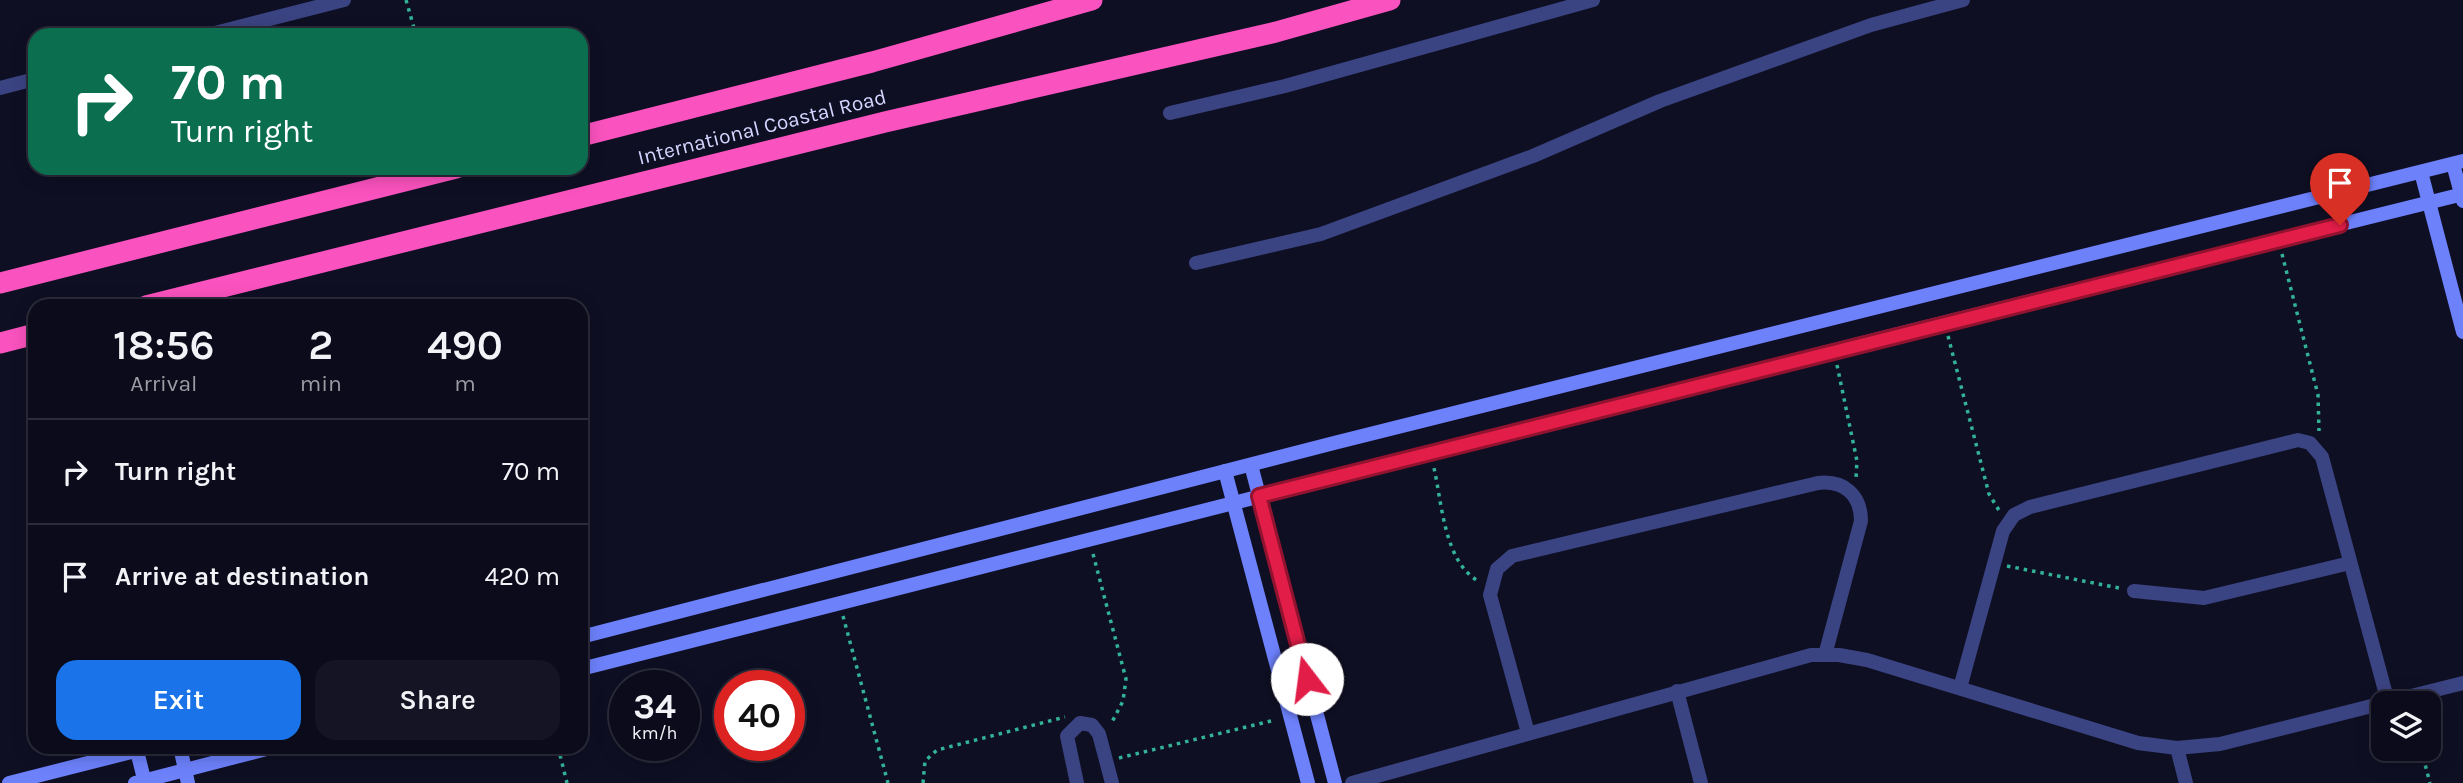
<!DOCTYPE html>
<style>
:root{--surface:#0b0b1b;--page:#141424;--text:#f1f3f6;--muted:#9a9ba3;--line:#2b2b3a;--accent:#1a73e8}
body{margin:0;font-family:Karla,sans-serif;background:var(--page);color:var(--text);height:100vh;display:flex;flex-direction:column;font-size:26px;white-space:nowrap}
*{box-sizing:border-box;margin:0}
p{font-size:23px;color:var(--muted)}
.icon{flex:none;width:38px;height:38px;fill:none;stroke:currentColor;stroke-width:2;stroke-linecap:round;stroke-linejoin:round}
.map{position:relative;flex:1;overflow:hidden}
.details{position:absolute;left:28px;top:299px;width:560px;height:455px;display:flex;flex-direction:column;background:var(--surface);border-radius:21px;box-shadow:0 4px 18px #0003,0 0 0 2px var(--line)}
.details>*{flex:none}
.hud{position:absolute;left:28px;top:28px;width:560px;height:147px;border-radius:21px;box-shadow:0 4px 18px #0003,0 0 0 2px var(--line);background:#0b6e4f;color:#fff;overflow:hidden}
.controls{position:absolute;left:2371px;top:691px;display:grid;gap:14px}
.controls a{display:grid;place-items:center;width:70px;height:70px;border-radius:14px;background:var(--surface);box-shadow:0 4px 18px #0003,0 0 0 2px var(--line);font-size:35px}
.speed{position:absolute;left:609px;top:670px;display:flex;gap:14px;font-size:35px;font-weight:700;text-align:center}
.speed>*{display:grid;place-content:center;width:91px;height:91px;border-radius:50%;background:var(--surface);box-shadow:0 4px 18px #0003,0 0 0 2px var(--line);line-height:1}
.speed small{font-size:18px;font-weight:400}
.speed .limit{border:10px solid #d22;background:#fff;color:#111}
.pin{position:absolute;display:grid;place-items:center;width:60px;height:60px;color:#fff;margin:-72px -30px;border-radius:50% 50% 50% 0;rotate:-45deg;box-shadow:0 0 7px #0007}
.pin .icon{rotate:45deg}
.me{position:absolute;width:77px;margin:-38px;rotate:345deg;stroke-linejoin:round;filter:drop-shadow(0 0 5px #0008)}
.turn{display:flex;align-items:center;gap:24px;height:147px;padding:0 28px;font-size:32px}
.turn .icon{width:91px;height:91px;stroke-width:2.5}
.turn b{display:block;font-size:49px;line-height:60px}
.eta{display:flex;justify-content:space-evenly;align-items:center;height:119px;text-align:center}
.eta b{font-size:42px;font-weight:600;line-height:49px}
.cta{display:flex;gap:14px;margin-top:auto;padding:14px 28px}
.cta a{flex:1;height:80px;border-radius:21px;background:var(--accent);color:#fff;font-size:28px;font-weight:600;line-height:80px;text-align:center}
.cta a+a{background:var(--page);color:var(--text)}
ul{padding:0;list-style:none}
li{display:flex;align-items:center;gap:21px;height:105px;padding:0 28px;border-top:2px solid var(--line)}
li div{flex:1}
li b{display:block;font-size:26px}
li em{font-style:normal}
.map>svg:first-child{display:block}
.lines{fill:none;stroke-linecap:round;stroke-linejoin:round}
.path{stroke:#32b396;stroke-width:3.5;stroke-dasharray:3.5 5;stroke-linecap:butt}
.street{stroke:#3b4482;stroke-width:14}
.secondary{stroke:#6d81fb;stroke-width:14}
.highway{stroke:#fa52be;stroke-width:21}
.route-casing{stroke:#92132f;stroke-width:18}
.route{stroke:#e11d48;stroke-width:12}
.labels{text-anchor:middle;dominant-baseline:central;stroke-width:7;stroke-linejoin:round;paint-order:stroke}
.street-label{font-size:21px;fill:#d3d5fe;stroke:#0f0f24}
</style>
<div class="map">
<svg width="2463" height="783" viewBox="0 0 2463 783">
<rect width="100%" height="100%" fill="#0f0f24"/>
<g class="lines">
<g class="path">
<path d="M406,0L416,35"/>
<path d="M2282,254L2318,395L2319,431"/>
<path d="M1948,336L1989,494L2000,512"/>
<path d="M1837,365L1857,461L1856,478"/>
<path d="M1434,468C1442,503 1444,561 1478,581"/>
<path d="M1093,554L1126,679L1123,701L1111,724"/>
<path d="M2007,566L2119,588"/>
<path d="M843,616L888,783"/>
<path d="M558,747L567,783"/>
<path d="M2421,749L2430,783"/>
<path d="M1119,758L1275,720"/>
<path d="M923,783L925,761L937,750L1065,717"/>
</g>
<g class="street">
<path d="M207,35L344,0"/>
<path d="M0,88L35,79"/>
<path d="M1170,113L1285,86L1593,0"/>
<path d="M1196,263L1321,234L1533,156L1660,101L1871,25L1963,0"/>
<path d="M2134,591L2204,598L2350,563"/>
<path d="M1960,688L2003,531L2014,515L2030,507L2298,440L2310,443L2322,457L2388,702"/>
<path d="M1677,691L1701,783"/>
<path d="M1528,733L1490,595L1497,569L1512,556L1818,483C1844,480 1861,495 1861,521L1825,655"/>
<path d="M2177,748L2186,783"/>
<path d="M1077,783L1067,736L1080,723L1092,725L1099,734L1112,783"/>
<path d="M1352,783L1811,655H1839L1867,660L2138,743L2177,748L2220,744L2463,683"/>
</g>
<g class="secondary">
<path d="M2453,164L2463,201"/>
<path d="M2421,172L2463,332"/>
<path d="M1251,465L1335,783"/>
<path d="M1225,471L1308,783"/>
<path d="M581,637L1334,443L2463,161"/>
<path d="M581,669L1894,335L2463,194"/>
<path d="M180,747L188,783"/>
<path d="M137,751L145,783"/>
<path d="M9,783L151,747"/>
<path d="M135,783L274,747"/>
</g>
<g class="highway">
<path d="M581,136L872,62L1092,0"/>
<path d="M0,283L456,168"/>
<path d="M146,306L885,122L1276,32L1390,0"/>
<path d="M0,343L35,334"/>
</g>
</g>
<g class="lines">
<defs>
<path id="route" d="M1307,679L1259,496L2340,225"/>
</defs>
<use href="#route" class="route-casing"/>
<use href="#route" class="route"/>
</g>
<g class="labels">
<g class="street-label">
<text transform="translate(762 127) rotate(-14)">International Coastal Road</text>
</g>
</g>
</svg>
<div class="controls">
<a><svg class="icon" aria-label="layers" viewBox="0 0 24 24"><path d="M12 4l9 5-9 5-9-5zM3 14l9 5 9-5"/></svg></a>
</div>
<div class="speed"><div>34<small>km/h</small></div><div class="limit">40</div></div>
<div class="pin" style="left:2340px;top:225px;background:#d93025"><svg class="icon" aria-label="arrive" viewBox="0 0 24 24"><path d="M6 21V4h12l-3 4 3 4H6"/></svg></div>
<svg class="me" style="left:1307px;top:679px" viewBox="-20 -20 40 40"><circle r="19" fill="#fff"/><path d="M0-13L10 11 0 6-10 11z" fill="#e11d48"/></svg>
<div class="hud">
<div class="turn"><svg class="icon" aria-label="right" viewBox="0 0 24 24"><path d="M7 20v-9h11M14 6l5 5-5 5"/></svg><div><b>70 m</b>Turn right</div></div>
</div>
<section class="details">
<div class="eta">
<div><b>18:56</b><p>Arrival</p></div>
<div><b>2</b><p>min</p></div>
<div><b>490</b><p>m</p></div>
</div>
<ul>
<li><svg class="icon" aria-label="right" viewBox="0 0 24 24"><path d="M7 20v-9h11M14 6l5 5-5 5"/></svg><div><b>Turn right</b></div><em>70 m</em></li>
<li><svg class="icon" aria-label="arrive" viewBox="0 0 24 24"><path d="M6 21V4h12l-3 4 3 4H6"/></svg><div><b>Arrive at destination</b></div><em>420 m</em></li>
</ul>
<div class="cta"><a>Exit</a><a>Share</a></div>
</section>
</div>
